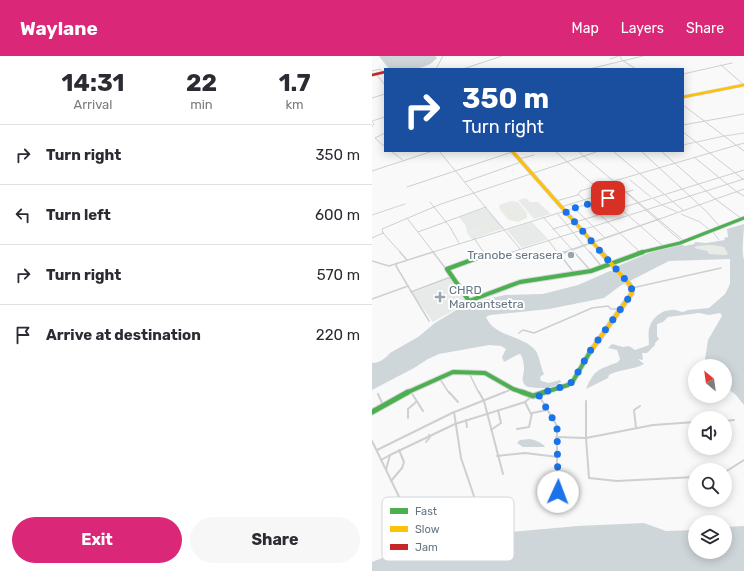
<!DOCTYPE html>
<style>
:root{--surface:#fff;--page:#f7f7f7;--text:#2b2b33;--muted:#7c7c81;--line:#e1e1e2;--accent:#db2777}
body{margin:0;font-family:Rubik,sans-serif;background:var(--page);color:var(--text);height:100vh;display:flex;flex-direction:column;font-size:15px;white-space:nowrap}
*{box-sizing:border-box;margin:0}
p{font-size:13px;color:var(--muted)}
.icon{flex:none;width:22px;height:22px;fill:none;stroke:currentColor;stroke-width:2;stroke-linecap:round;stroke-linejoin:round}
.map{position:relative;flex:1;overflow:hidden}
.panel{display:flex;flex-direction:column;background:var(--surface);width:372px}
.panel>*{flex:none}
.top-card{position:absolute;left:12px;top:12px;width:300px;height:84px;border-radius:0px;box-shadow:0 2px 10px #0003;background:#1a4fa0;color:#fff;overflow:hidden}
.needle{width:26px;rotate:331deg}
.fabs{position:absolute;left:316px;top:303px;display:grid;gap:8px}
.fabs a{display:grid;place-items:center;width:44px;height:44px;border-radius:50%;background:var(--surface);box-shadow:0 2px 10px #0003;font-size:20px}
.pin{position:absolute;display:grid;place-items:center;width:34px;height:34px;color:#fff;margin:-17px;border-radius:8px;box-shadow:0 2px 6px #0006}
.me{position:absolute;width:44px;margin:-22px;rotate:2deg;stroke-linejoin:round;filter:drop-shadow(0 0 3px #0008)}
.turn{display:flex;align-items:center;gap:14px;height:84px;padding:0 12px;font-size:18px}
.turn .icon{width:52px;height:52px;stroke-width:2.5}
.turn b{display:block;font-size:28px;line-height:34px}
.eta{display:flex;justify-content:space-evenly;align-items:center;height:68px;text-align:center}
.eta b{font-size:24px;font-weight:700;line-height:28px}
.button{display:flex;gap:8px;margin-top:auto;padding:8px 12px}
.button a{flex:1;height:46px;border-radius:24px;background:var(--accent);color:#fff;font-size:16px;font-weight:700;line-height:46px;text-align:center}
.button a+a{background:var(--page);color:var(--text)}
ul{padding:0;list-style:none}
li{display:flex;align-items:center;gap:12px;height:60px;padding:0 12px;border-top:1px solid var(--line)}
li div{flex:1}
li b{display:block;font-size:15px}
li em{font-style:normal}
header{display:flex;align-items:center;gap:24px;box-sizing:border-box;height:56px;padding:0 20px;background:var(--accent);color:#fff}
header strong{font-size:19px}
nav{display:flex;gap:22px;margin-inline-start:auto;font-size:14px}
main{display:flex;flex:1;min-height:0}
.map>svg:first-child{display:block}
.built{fill:#e8e9e9}
.green{fill:#e8ebe6}
.water{fill:#ced6d9;fill-rule:evenodd}
.lines{fill:none;stroke-linecap:round;stroke-linejoin:round}
.stream{stroke:#ced6d9;stroke-width:1}
.fast-far2-casing{stroke:#d5d6d7;stroke-width:4.5}
.fast-far1-casing{stroke:#d5d6d7;stroke-width:6}
.fast-casing{stroke:#d5d6d7;stroke-width:7}
.slow-far2-casing{stroke:#d5d6d7;stroke-width:3.5}
.slow-far1-casing{stroke:#d5d6d7;stroke-width:4.5}
.slow-casing{stroke:#d5d6d7;stroke-width:6}
.jam-casing{stroke:#d5d6d7;stroke-width:3.5}
.street-far2{stroke:#cecfd0;stroke-width:1}
.street-far1{stroke:#cecfd0;stroke-width:1.5}
.street{stroke:#cecfd0;stroke-width:2}
.fast-far2{stroke:#4caf50;stroke-width:3}
.fast-far1{stroke:#4caf50;stroke-width:4}
.fast{stroke:#4caf50;stroke-width:5}
.slow-far2{stroke:#ffc107;stroke-width:2.5}
.slow-far1{stroke:#ffc107;stroke-width:3}
.slow{stroke:#ffc107;stroke-width:4}
.jam{stroke:#c62828;stroke-width:2.5}
.route{stroke:#1a73e8;stroke-width:7;stroke-dasharray:0 12.6}
.poi-dot{fill:#99a4ac;stroke:#fff;stroke-width:1.5}
.labels{text-anchor:middle;dominant-baseline:central;stroke-width:4;stroke-linejoin:round;paint-order:stroke}
.poi-label{font-size:12px;fill:#657683;stroke:#fff;text-anchor:end}
.key{fill:#fff;stroke:#d1d6da;stroke-width:1}
.key-label{font-size:11px;fill:#657683}
</style>
<header>
<strong>Waylane</strong>
<nav><a>Map</a><a>Layers</a><a>Share</a></nav>
</header>
<main>
<section class="panel">
<div class="eta">
<div><b>14:31</b><p>Arrival</p></div>
<div><b>22</b><p>min</p></div>
<div><b>1.7</b><p>km</p></div>
</div>
<ul>
<li><svg class="icon" aria-label="right" viewBox="0 0 24 24"><path d="M7 20v-9h11M14 6l5 5-5 5"/></svg><div><b>Turn right</b></div><em>350 m</em></li>
<li><svg class="icon" aria-label="left" viewBox="0 0 24 24"><path d="M17 20v-9H6M10 6l-5 5 5 5"/></svg><div><b>Turn left</b></div><em>600 m</em></li>
<li><svg class="icon" aria-label="right" viewBox="0 0 24 24"><path d="M7 20v-9h11M14 6l5 5-5 5"/></svg><div><b>Turn right</b></div><em>570 m</em></li>
<li><svg class="icon" aria-label="arrive" viewBox="0 0 24 24"><path d="M6 21V4h12l-3 4 3 4H6"/></svg><div><b>Arrive at destination</b></div><em>220 m</em></li>
</ul>
<div class="button"><a>Exit</a><a>Share</a></div>
</section>
<div class="map">
<svg width="372" height="515" viewBox="0 0 372 515">
<rect width="100%" height="100%" fill="#f9f9f9"/>
<g class="built">
<path d="M154,142L158,146H166L179,158L162,163L146,144Z"/>
<path d="M114,152L132,172L100,183L95,177L94,170L87,161Z"/>
<path d="M160,166L176,183L150,192L135,174Z"/>
<path d="M76,223L80,224L96,246L61,266L40,237Z"/>
</g>
<g class="green">
<path d="M139,145L146,146L155,157V162L146,166L137,164L128,154L127,149Z"/>
<path d="M120,165L126,171L102,179L97,173Z"/>
<path d="M340,189L352,191L357,197L354,199L337,198L322,192L325,190Z"/>
</g>
<g class="water">
<path d="M7,0H63L65,2C53,16 34,13 17,13Z"/>
<path d="M372,168C372,180 369,193 372,204V349L363,338L353,331V310H332L336,284L350,260L348,257L337,259L327,257L296,261L291,266L285,268V280L287,283L283,287V289L275,297H270L271,304L266,303L272,308C261,314 248,313 237,319L236,322L214,333C223,312 227,314 246,306L248,303L245,294L236,292L240,288L251,291L257,290L263,294L277,289C277,284 276,278 277,273C279,263 289,254 299,254C302,253 308,256 311,256L316,254L337,252L353,238L358,228V203L297,205L248,230L232,242L177,253L118,259L114,261C122,281 151,279 164,295C167,299 169,312 172,318L168,321L169,325L177,327L188,324L189,326C180,334 167,332 156,331C147,326 152,320 152,313C152,308 151,303 149,299L147,298L132,306L130,301L134,293L129,290L117,289L67,298L56,303L42,312L0,334V307C7,307 13,303 18,297L46,281L63,267L94,248L133,239L171,238L206,229L238,215H242L241,212L277,197L310,188L312,190L322,188L323,186L334,187L353,184L352,182L356,181L355,173ZM340,189L352,191L356,197L354,199L337,198L335,195L322,192L325,190Z"/>
<path d="M158,383C163,384 171,387 173,391H151L145,387L148,384Z"/>
<path d="M272,467L294,475L323,474V496H353V471L372,470V515H0V506L50,487L72,482L206,470Z"/>
</g>
<g class="lines">
<g class="stream">
<path d="M0,71L2,68L0,65L13,61"/>
<path d="M353,80L372,77"/>
<path d="M325,86L352,80"/>
<path d="M311,89L324,86"/>
<path d="M258,124L279,141"/>
<path d="M282,143L289,148"/>
<path d="M290,149L305,156"/>
<path d="M309,158L328,166L338,174"/>
<path d="M0,159L33,148"/>
<path d="M341,176L347,184"/>
</g>
<defs>
<path id="fast-far2" d="M266,197L308,187L372,162"/>
<g id="fast-far1">
<path d="M113,199L75,213L97,245L148,226L219,215L271,196"/>
<path d="M34,337L81,316L113,317L141,333L153,337"/>
<path d="M170,337L196,329L201,325L218,296"/>
</g>
<g id="fast">
<path d="M150,336L161,340L173,336"/>
<path d="M0,356L36,336"/>
</g>
<path id="slow-far2" d="M311,41L372,29"/>
<path id="slow-far1" d="M140,95L230,197"/>
<path id="slow" d="M218,296L260,237L258,229L229,196"/>
<path id="jam" d="M0,19L13,16"/>
</defs>
<use href="#fast-far2" class="fast-far2-casing"/>
<use href="#fast-far1" class="fast-far1-casing"/>
<use href="#fast" class="fast-casing"/>
<use href="#slow-far2" class="slow-far2-casing"/>
<use href="#slow-far1" class="slow-far1-casing"/>
<use href="#slow" class="slow-casing"/>
<use href="#jam" class="jam-casing"/>
<g class="street-far2">
<path d="M248,0L250,4L264,13"/>
<path d="M238,3L247,0"/>
<path d="M349,9L372,29"/>
<path d="M64,13L71,0"/>
<path d="M91,13L130,0"/>
<path d="M217,13L271,0"/>
<path d="M0,15L8,13L10,16"/>
<path d="M4,18L13,29"/>
<path d="M311,18L360,7"/>
<path d="M0,42L13,38"/>
<path d="M311,49L372,95"/>
<path d="M311,69L372,58"/>
<path d="M311,76L371,123"/>
<path d="M13,77L3,82L13,91"/>
<path d="M19,95L32,105"/>
<path d="M67,95L148,193"/>
<path d="M183,95L291,190"/>
<path d="M206,95L312,185"/>
<path d="M241,95L312,155"/>
<path d="M269,95L334,155L349,172"/>
<path d="M289,95L342,142L370,163"/>
<path d="M322,101L365,136"/>
<path d="M147,103L162,99"/>
<path d="M0,115L61,95"/>
<path d="M241,125L310,186"/>
<path d="M93,126L149,106"/>
<path d="M35,131L140,96"/>
<path d="M365,136L372,140"/>
<path d="M206,138L268,196"/>
<path d="M184,145L206,139L208,135L372,87"/>
<path d="M58,146L78,171L87,187"/>
<path d="M198,148L233,182"/>
<path d="M189,151L231,138"/>
<path d="M185,157L218,197"/>
<path d="M171,161L203,197"/>
<path d="M35,162L62,197"/>
<path d="M181,173L372,114"/>
<path d="M46,176L114,151"/>
<path d="M0,182L11,177"/>
<path d="M102,182L112,197"/>
<path d="M176,184L186,197"/>
<path d="M29,197L11,177L10,173L69,148L227,95"/>
<path d="M58,197L261,134"/>
<path d="M137,197L372,123"/>
<path d="M189,197L287,163"/>
<path d="M192,197L372,133"/>
</g>
<g class="street-far1">
<path d="M28,196L35,204"/>
<path d="M61,196L74,213"/>
<path d="M111,196L114,201L122,202L141,196"/>
<path d="M186,196L202,217"/>
<path d="M202,196L219,215"/>
<path d="M218,196L230,211"/>
<path d="M181,200L192,196"/>
<path d="M181,201L195,196"/>
<path d="M0,205L17,210L61,196"/>
<path d="M25,207L24,210L57,265"/>
<path d="M260,232L349,212"/>
<path d="M39,236L76,222L80,223"/>
<path d="M0,243L36,230"/>
<path d="M147,277L151,274L162,277L220,252L236,250L239,253H247"/>
<path d="M97,317L107,337"/>
<path d="M68,323L77,337"/>
<path d="M38,335L39,337"/>
<path d="M130,337L141,333"/>
</g>
<g class="street">
<path d="M39,336L51,355"/>
<path d="M77,336L86,346"/>
<path d="M107,336L112,345L131,418"/>
<path d="M6,338L11,349"/>
<path d="M166,338L185,370V448"/>
<path d="M214,345V382L217,422L245,425L323,421"/>
<path d="M153,346L159,358"/>
<path d="M82,356L89,402L105,449"/>
<path d="M36,362V353L44,346"/>
<path d="M94,364L95,371"/>
<path d="M353,365L362,364"/>
<path d="M264,372L262,354L268,350"/>
<path d="M145,373L157,371L160,357L175,354"/>
<path d="M119,374L129,367L126,354"/>
<path d="M184,381L214,382L281,369L323,366"/>
<path d="M0,385L33,453L38,461L50,469"/>
<path d="M54,386L58,381L57,379"/>
<path d="M5,394L80,357L133,336"/>
<path d="M125,400L153,397L186,401"/>
<path d="M9,404L18,399"/>
<path d="M14,414L18,399L83,368L153,346L159,341"/>
<path d="M353,416L372,404"/>
<path d="M19,425L30,412L32,406L27,394"/>
<path d="M340,444L341,448"/>
<path d="M30,449L40,473"/>
</g>
<use href="#fast-far2" class="fast-far2"/>
<use href="#fast-far1" class="fast-far1"/>
<use href="#fast" class="fast"/>
<use href="#slow-far2" class="slow-far2"/>
<use href="#slow-far1" class="slow-far1"/>
<use href="#slow" class="slow"/>
<use href="#jam" class="jam"/>
</g>
<g class="lines">
<path class="route" d="M186,436L185,370L166,338L196,329L201,325L218,295L261,236L258,229L193,155L236,142"/>
</g>
<g class="poi-dot">
<circle cx="199" cy="199" r="4"/>
<path d="M66 235h4v4h4v4h-4v4h-4v-4h-4v-4h4z"/>
</g>
<g class="labels">
<g class="poi-label">
<text x="191" y="199">Tranobe serasera</text>
<text x="77" y="234" text-anchor="start">CHRD<tspan x="77" dy="14">Maroantsetra</tspan></text>
</g>
</g>
<rect x="10" y="441" width="132" height="64" rx="6" class="key"/>
<rect x="18" y="452" width="18" height="6" fill="#4caf50"/>
<rect x="18" y="470" width="18" height="6" fill="#ffc107"/>
<rect x="18" y="488" width="18" height="6" fill="#c62828"/>
<g class="key-label">
<text x="43" y="459">Fast</text>
<text x="43" y="477">Slow</text>
<text x="43" y="495">Jam</text>
</g>
</svg>
<div class="fabs">
<a><svg class="needle" viewBox="-14 -14 28 28"><path d="M0-13l5 13h-10z" fill="#e53935"/><path d="M0 13l5-13h-10z" fill="#7c7c81"/></svg></a>
<a><svg class="icon" aria-label="sound" viewBox="0 0 24 24"><path d="M4 9h4l5-4v14l-5-4H4zM17 9q2 3 0 6"/></svg></a>
<a><svg class="icon" aria-label="search" viewBox="0 0 24 24"><circle cx="10" cy="10" r="6"/><path d="M15 15l6 6"/></svg></a>
<a><svg class="icon" aria-label="layers" viewBox="0 0 24 24"><path d="M12 4l9 5-9 5-9-5zM3 14l9 5 9-5"/></svg></a>
</div>
<div class="pin" style="left:236px;top:142px;background:#d93025"><svg class="icon" aria-label="arrive" viewBox="0 0 24 24"><path d="M6 21V4h12l-3 4 3 4H6"/></svg></div>
<svg class="me" style="left:186px;top:436px" viewBox="-20 -20 40 40"><circle r="19" fill="#fff"/><path d="M0-13L10 11 0 6-10 11z" fill="#1a73e8"/></svg>
<div class="top-card">
<div class="turn"><svg class="icon" aria-label="right" viewBox="0 0 24 24"><path d="M7 20v-9h11M14 6l5 5-5 5"/></svg><div><b>350 m</b>Turn right</div></div>
</div>
</div>
</main>
